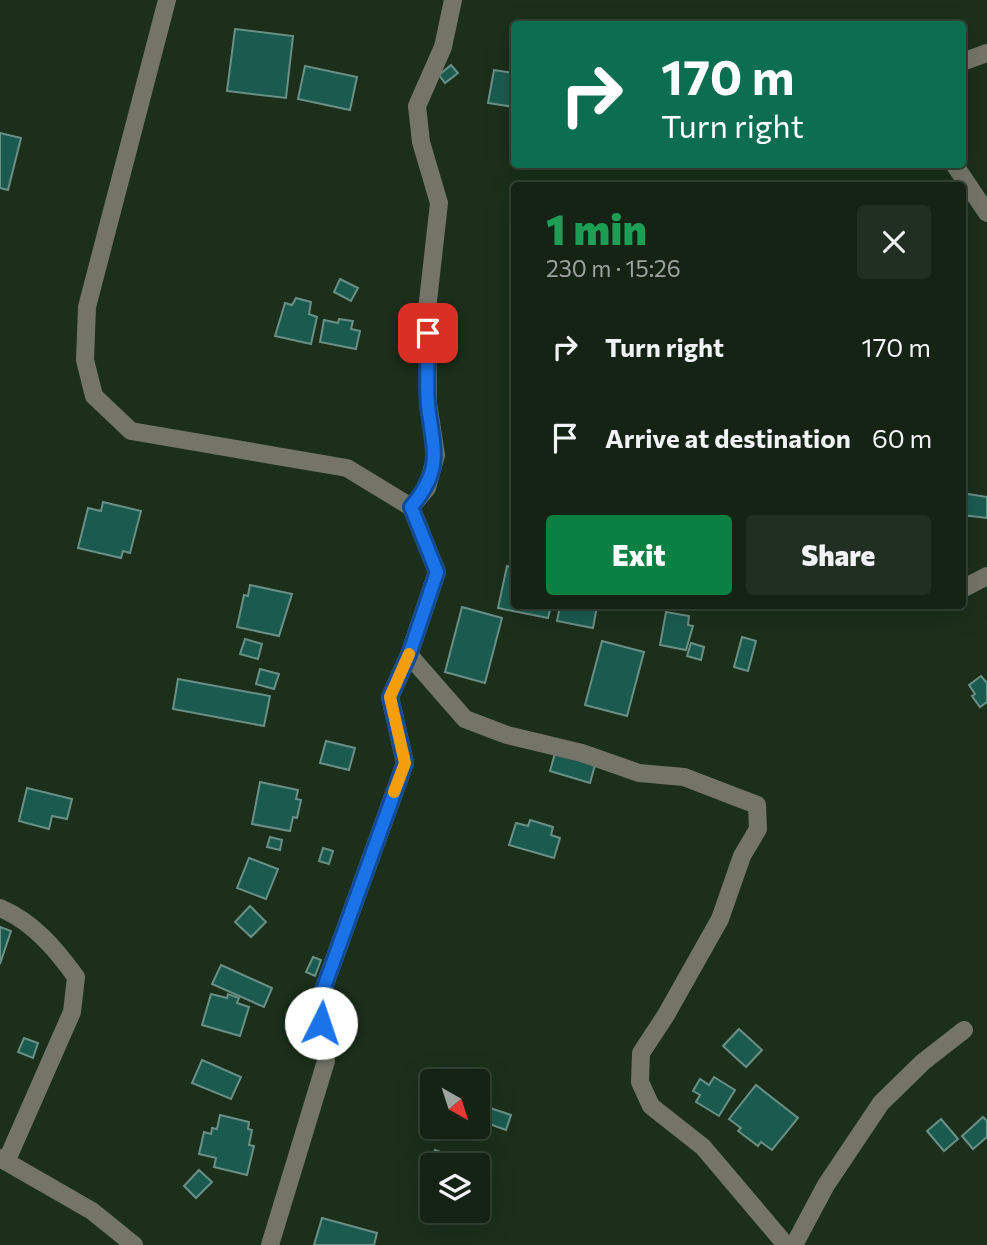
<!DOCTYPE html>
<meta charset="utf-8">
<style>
:root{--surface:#142314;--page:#212f22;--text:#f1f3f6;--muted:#9da4a0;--line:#334034;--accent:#0b8043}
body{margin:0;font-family:Commissioner,sans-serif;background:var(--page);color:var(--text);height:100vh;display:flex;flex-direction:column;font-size:26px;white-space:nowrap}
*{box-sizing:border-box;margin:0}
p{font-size:23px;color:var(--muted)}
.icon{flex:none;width:38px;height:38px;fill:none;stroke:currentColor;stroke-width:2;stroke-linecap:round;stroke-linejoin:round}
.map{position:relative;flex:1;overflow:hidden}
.sheet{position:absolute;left:511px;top:182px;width:455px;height:427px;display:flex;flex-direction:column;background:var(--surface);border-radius:7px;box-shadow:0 7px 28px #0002,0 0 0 2px var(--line)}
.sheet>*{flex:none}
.banner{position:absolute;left:511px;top:21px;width:455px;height:147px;border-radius:7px;box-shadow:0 7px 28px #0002,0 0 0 2px var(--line);background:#0b6e4f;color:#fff;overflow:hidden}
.needle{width:46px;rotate:141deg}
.fabs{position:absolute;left:420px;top:1069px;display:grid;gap:14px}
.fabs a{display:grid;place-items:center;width:70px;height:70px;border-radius:7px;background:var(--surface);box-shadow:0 7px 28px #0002,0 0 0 2px var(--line);font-size:35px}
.pin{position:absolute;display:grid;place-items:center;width:60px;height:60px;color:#fff;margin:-30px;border-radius:14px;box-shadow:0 4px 10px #0006}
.me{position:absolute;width:77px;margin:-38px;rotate:4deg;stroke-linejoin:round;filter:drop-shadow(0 0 5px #0008)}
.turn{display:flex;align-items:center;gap:24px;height:147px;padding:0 35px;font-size:32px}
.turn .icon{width:91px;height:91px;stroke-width:2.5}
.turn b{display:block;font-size:49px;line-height:60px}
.round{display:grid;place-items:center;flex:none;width:74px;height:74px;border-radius:7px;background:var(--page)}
.headline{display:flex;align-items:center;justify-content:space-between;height:119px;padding:0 35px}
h1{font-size:42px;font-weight:800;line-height:52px;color:#1e9e55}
.primary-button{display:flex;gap:14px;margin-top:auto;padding:14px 35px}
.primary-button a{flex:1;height:80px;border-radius:7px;background:var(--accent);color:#fff;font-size:28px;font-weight:800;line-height:80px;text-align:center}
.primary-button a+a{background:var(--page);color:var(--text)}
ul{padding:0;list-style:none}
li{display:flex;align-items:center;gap:21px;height:91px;padding:0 35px}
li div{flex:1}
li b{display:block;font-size:26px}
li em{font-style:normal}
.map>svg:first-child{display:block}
.building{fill:#1b5b4f;stroke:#6a8f86;stroke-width:2}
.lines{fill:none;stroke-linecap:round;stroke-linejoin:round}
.minor{stroke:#747568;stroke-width:18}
.route-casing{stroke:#114b97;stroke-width:18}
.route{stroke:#1a73e8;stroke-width:12}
.slow{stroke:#f59e0b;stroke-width:12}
</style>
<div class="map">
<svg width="987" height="1245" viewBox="0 0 987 1245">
<rect width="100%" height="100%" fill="#1b2f1b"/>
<g class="building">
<path d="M235,29L293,36L286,98L227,91Z"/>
<path d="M451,65L458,73L445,83L439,75Z"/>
<path d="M305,66L357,77L350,110L298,99Z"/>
<path d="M494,70L514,73V107L488,103Z"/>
<path d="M0,133L21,138L8,190L0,188Z"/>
<path d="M340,279L358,288L351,301L334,292Z"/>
<path d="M296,298L311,302L309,314L317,317L311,344L275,336L285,303L292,305Z"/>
<path d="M339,319L353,321L351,329L360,331L356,349L320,342L324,320L338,323Z"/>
<path d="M962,493L987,497V518L962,515Z"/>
<path d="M103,502L141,511L130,553L123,551L121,558L78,548L88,508L101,511Z"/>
<path d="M507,566L514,568V606H551L548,618L498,608Z"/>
<path d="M250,585L292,594L279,636L237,627L244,595L248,596Z"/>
<path d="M560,606H597L593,628L557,621Z"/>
<path d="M462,607L502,618L485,683L445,672Z"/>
<path d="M666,612L689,616L688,625L693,626L686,650L660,645Z"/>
<path d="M742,637L756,641L748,671L734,667Z"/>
<path d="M245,639L262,644L258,659L240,654Z"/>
<path d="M602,641L644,652L627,716L585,705Z"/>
<path d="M691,643L704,647L701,660L687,656Z"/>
<path d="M260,669L279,674L274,689L256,684Z"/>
<path d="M981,676L987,683V702L980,707L972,696L975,694L969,685Z"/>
<path d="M178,679L270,696L264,726L173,709Z"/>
<path d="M326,741L355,748L349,770L320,763Z"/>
<path d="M555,753L595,765L590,783L550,771Z"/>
<path d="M260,782L298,790L296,799L301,800L297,818L293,817L290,831L252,824Z"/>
<path d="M27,788L72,799L67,819L52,816L49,829L19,821Z"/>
<path d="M530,820L553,827L551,835L560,838L554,858L509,845L516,823L528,826Z"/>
<path d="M270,837L282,840L280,850L267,847Z"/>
<path d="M323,848L333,851L329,864L319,861Z"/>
<path d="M249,858L278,869L266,899L237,888Z"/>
<path d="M250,906L266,922L251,937L235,922Z"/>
<path d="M0,927L11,931L0,964Z"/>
<path d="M313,957L321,960L315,976L306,972Z"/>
<path d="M221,965L272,988L264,1007L212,984Z"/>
<path d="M211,994L227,998L228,994L239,998L237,1003L249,1007L240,1036L202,1025Z"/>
<path d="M739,1029L762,1050L746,1067L723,1046Z"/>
<path d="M24,1038L38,1043L33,1058L18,1052Z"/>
<path d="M202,1060L241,1077L231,1099L192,1083Z"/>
<path d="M714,1077L735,1090L719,1116L696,1102L700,1095L693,1091L700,1079L709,1085Z"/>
<path d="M756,1085L798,1118L772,1150L761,1142L758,1146L738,1131L741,1128L729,1119Z"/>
<path d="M478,1104L511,1115L506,1130L478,1120Z"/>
<path d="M220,1115L249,1122L248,1129L252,1130L249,1145L254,1146L247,1175L214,1167L216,1158L199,1154L204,1132L211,1134L212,1128L217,1129Z"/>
<path d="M983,1117L987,1121V1137L973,1149L962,1136Z"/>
<path d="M941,1119L958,1139L944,1151L927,1131Z"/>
<path d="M435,1150L468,1162L466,1166H432V1202L419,1197Z"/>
<path d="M199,1170L212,1182L196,1198L184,1186Z"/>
<path d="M322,1218L377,1233L374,1245H314Z"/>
</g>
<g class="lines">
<g class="minor">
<path d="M167,0L87,307L85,360L94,396L131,431L347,468L411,507L437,572L409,655L390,697L405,763L318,1004L326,1061L270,1245"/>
<path d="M962,62L987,53"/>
<path d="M954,164L987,213"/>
<path d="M411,507L427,488L436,455L428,403L427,310L439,203L421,142L417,106L443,47L453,0"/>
<path d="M962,589L987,576"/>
<path d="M409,655L465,719L507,735L582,753L639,773L684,777L757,805L758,829L742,856L720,919L666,1015L641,1053L640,1082L651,1106L703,1147L786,1245"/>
<path d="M0,908C33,922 55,948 76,977L72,1012L7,1160"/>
<path d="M0,1158L92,1211L134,1245"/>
<path d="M794,1245L826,1185L881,1103L923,1062L964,1030"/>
</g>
</g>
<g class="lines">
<defs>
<path id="route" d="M321,1023L318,1004L405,763L390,697L409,655L437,572L411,507C444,468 433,450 428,405C426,381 428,357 428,333"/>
</defs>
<use href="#route" class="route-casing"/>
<use href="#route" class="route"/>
<path class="slow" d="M394,792L405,763L390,697L409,654"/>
</g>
</svg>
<div class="fabs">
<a><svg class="needle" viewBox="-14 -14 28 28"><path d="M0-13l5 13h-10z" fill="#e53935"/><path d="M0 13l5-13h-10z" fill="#9da4a0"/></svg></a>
<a><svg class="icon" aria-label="layers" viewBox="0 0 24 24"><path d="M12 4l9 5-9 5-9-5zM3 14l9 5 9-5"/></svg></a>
</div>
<div class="pin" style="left:428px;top:333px;background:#d93025"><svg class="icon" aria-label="arrive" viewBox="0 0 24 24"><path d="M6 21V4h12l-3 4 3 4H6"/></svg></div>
<svg class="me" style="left:321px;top:1023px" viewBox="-20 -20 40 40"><circle r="19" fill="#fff"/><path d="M0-13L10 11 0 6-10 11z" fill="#1a73e8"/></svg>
<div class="banner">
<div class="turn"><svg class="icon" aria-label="right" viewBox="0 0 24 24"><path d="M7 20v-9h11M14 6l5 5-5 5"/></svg><div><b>170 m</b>Turn right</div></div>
</div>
<section class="sheet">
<div class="headline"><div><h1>1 min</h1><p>230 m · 15:26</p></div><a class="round"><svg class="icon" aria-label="close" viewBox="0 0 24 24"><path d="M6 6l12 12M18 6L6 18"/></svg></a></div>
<ul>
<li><svg class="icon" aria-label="right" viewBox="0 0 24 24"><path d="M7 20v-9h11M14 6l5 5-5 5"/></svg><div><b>Turn right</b></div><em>170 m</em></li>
<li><svg class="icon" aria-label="arrive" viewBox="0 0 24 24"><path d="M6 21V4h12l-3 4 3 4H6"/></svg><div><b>Arrive at destination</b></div><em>60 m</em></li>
</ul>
<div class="primary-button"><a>Exit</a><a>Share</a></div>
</section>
</div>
